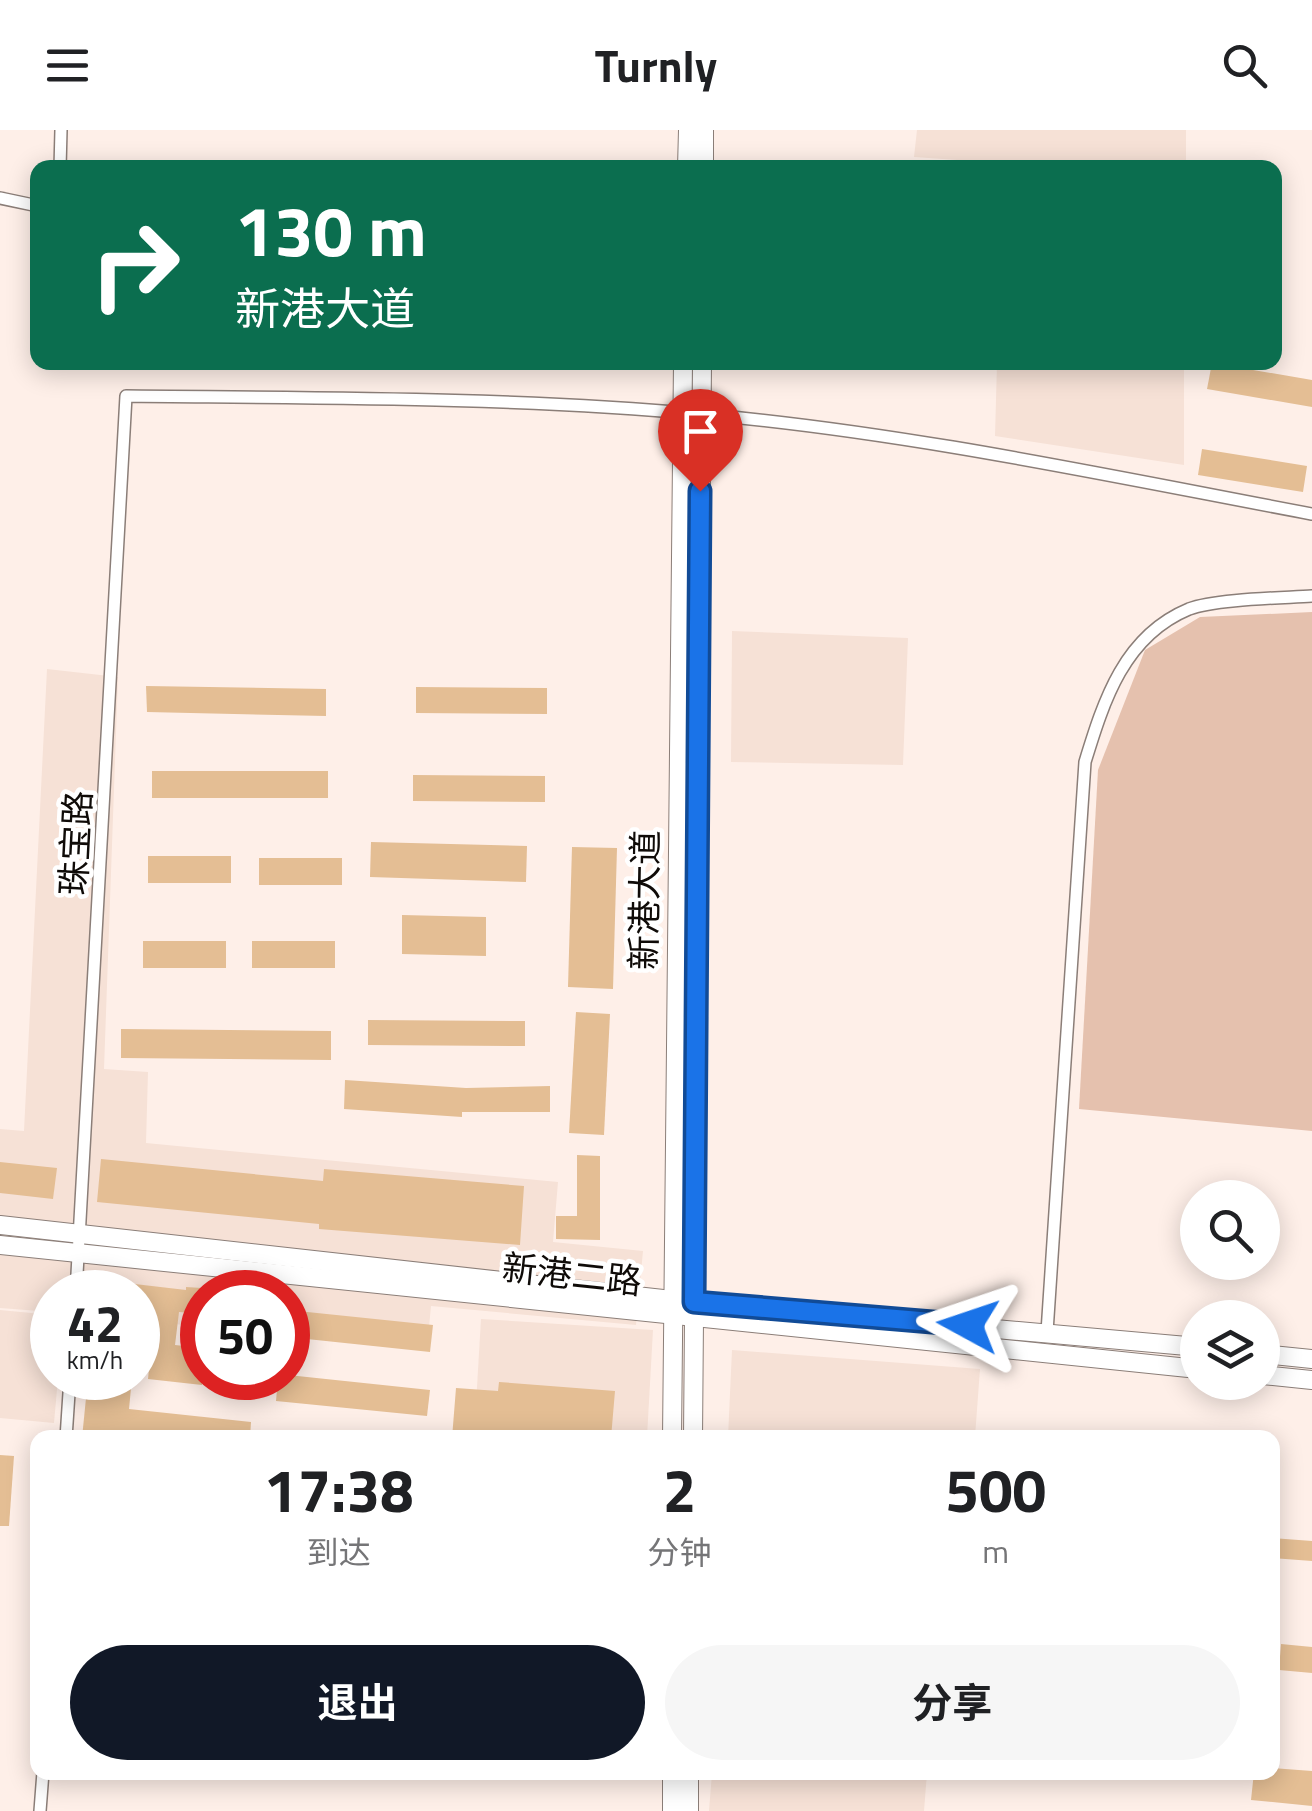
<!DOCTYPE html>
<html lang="zh">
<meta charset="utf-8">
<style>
:root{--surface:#fff;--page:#f6f6f6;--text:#202124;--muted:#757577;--accent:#111827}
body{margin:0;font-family:"Titillium Web","Noto Sans SC",sans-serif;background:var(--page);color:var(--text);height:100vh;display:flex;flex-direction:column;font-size:38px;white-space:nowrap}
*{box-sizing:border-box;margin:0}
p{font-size:32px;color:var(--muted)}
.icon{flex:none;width:55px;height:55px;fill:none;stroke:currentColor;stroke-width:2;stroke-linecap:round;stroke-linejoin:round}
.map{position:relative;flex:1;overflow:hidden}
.drawer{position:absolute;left:30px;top:1300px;width:1250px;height:350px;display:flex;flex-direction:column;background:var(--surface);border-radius:20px;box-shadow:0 5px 25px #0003}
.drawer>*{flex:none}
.hud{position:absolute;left:30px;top:30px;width:1252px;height:210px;border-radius:20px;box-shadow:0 5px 25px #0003;background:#0b6e4f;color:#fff;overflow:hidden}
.buttons{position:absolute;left:1180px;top:1050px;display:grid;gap:20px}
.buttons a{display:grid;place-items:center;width:100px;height:100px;border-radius:50%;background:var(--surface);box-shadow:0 5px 25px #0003;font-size:50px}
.speed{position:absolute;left:30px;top:1140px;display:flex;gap:20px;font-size:50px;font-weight:700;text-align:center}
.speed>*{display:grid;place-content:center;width:130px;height:130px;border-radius:50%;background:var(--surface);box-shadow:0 5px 25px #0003;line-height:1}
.speed small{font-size:25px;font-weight:400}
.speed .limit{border:15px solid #d22;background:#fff;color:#111}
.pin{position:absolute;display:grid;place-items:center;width:85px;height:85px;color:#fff;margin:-102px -42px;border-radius:50% 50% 50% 0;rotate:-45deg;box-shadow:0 0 10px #0007}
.pin .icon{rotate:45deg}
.me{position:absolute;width:110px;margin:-55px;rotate:275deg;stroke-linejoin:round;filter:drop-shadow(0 0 8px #0008)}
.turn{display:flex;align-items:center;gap:35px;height:210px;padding:0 40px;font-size:45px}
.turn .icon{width:130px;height:130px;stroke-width:2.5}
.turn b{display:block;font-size:70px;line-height:85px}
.eta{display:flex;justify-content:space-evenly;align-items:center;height:170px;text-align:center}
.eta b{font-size:60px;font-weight:700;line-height:70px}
.action{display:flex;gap:20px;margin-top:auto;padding:20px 40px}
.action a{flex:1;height:115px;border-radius:60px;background:var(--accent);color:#fff;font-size:40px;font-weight:700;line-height:115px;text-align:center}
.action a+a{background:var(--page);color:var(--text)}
header{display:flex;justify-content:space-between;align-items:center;height:130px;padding:0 40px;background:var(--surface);font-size:45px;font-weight:700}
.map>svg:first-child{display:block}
.built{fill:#f6e1d6}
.green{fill:#e5c1ae}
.building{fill:#e4be94}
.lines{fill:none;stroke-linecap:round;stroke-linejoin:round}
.minor-casing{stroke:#8b7e78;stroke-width:14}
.secondary-casing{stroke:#8b7e78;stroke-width:20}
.minor{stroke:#fff;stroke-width:11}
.secondary{stroke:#fff;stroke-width:18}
.route-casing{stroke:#114b97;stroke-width:25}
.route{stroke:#1a73e8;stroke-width:18}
.labels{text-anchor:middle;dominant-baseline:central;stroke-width:9;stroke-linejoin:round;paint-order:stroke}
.street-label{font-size:35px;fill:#0f0b08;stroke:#fff}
</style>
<header><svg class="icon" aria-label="menu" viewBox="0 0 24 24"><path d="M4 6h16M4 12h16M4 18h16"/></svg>Turnly<svg class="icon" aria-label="search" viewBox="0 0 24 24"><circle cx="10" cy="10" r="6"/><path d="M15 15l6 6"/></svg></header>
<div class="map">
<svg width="1312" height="1681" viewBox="0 0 1312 1681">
<rect width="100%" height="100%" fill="#feefe8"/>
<g class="built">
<path d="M917,0H1186V37L1000,38V33L914,27Z"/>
<path d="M997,233H1184V335L995,306Z"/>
<path d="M732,501L908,508L903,635L731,632Z"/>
<path d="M47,539L118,547L104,939L148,942L146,1013L558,1052L553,1112L643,1121L636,1195L431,1176L427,1218L288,1205V1162H202V1197L138,1190V1162H52V1182L0,1178V999L24,1001Z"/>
<path d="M0,1180L52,1185V1248H58L54,1293L0,1288Z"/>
<path d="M481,1189L653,1200L647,1307L474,1308Z"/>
<path d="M732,1220L980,1239L975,1307H728Z"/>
<path d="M712,1643H927L924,1681H709Z"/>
</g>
<path class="green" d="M1312,482V1001L1079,979L1098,640L1145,520L1200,487Z"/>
<g class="building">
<path d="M1212,233L1312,250V277L1207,259Z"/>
<path d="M1202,319L1307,336L1303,362L1198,345Z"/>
<path d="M146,556L326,559V586L147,582Z"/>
<path d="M416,557L547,558V584L416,583Z"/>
<rect x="152" y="641" width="176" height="27"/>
<path d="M413,645L545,646V672L413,671Z"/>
<path d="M371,712L527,716L526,752L370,747Z"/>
<path d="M572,717L617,718L613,859L568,857Z"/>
<rect x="148" y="726" width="83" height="27"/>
<rect x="259" y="728" width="83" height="27"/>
<path d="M402,785L486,787V826L402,824Z"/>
<rect x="143" y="811" width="83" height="27"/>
<rect x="252" y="811" width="83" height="27"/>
<path d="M576,882L610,884L604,1005L569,1003Z"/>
<path d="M368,890L525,891V916L368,915Z"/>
<path d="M121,899L331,901V930L121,928Z"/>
<path d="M345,950L466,958L550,956V982H462V987L344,979Z"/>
<path d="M577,1025L600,1026V1110L556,1109V1086H577Z"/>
<path d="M101,1029L323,1051L324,1039L524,1056L520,1115L319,1099V1094L97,1072Z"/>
<path d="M0,1032L57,1038L53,1069L0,1063Z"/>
<path d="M92,1149L186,1160V1157L202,1158V1184L179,1182L175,1215L202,1218V1255L148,1249L153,1196L138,1194V1162H91Z"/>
<path d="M288,1180L433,1195L430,1222L288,1207Z"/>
<path d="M288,1245L430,1260L427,1286L276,1271L278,1248Z"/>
<path d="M88,1248H132L129,1279L251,1292L250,1308H82Z"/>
<path d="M203,1248H253L251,1261L203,1255Z"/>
<path d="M499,1252L615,1261L611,1308H452L456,1258L498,1261Z"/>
<path d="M0,1325L14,1326L9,1396H0Z"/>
<path d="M1272,1408L1312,1411V1431L1272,1428Z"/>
<path d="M1281,1514L1312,1517V1543L1279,1540Z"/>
<path d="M1272,1638L1312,1641V1676L1251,1670L1254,1642H1272Z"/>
</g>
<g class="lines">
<defs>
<g id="minor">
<path d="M60,38L61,0"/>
<path d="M0,68L38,76"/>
<path d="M76,1162L126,266C317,268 510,267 700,284C906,302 1110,346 1312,384"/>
<path d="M1047,1202L1085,632C1104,570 1124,506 1189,479C1215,469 1282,468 1312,466"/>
<path d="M66,1308L70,1248"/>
<path d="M40,1681L43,1642"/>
</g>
<g id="secondary">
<path d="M687,38L688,0"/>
<path d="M704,38V0"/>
<path d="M0,1095L672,1170L1198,1217"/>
<path d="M0,1115L1198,1239"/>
<path d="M1262,1224L1312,1229"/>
<path d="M1262,1245L1312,1250"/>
<path d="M672,1308L683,232"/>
<path d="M693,1308L702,232"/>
<path d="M672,1642V1681"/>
<path d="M689,1681V1642"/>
</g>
</defs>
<use href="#minor" class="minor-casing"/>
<use href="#secondary" class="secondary-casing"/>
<use href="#minor" class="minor"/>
<use href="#secondary" class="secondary"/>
</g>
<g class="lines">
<defs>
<path id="route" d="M700,361L694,1172L968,1195"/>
</defs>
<use href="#route" class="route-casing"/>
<use href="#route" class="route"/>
</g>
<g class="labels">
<g class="street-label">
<text transform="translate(75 713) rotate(-87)">珠宝路</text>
<text transform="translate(644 770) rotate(-89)">新港大道</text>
<text transform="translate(572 1144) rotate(6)">新港二路</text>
</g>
</g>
</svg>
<div class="buttons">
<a><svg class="icon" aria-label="search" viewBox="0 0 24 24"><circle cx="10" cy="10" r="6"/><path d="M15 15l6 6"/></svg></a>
<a><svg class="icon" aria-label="layers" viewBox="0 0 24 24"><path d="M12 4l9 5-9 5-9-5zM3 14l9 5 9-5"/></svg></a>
</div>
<div class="speed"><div>42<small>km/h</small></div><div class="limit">50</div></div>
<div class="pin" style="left:700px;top:361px;background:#d93025"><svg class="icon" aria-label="arrive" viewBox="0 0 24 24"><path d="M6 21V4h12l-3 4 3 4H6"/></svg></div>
<svg class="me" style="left:968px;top:1195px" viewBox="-20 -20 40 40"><path d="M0-17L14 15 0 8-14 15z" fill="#1a73e8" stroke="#fff" stroke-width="4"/></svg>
<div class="hud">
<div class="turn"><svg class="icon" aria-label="right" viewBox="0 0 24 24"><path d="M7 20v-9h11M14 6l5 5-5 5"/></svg><div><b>130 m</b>新港大道</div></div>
</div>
<section class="drawer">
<div class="eta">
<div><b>17:38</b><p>到达</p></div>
<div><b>2</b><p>分钟</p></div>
<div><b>500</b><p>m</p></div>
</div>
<div class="action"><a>退出</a><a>分享</a></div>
</section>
</div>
